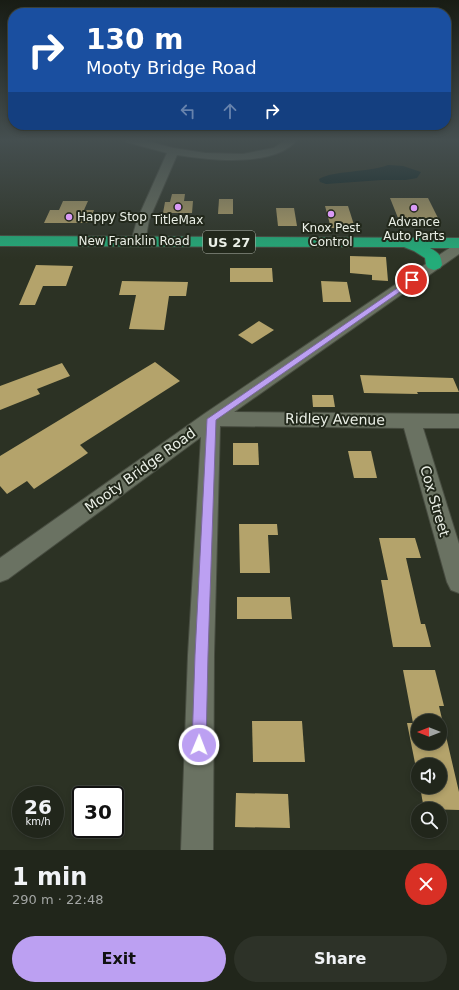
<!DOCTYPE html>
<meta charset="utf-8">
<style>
:root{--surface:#21261b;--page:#2d3228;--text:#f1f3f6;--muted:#a2a5a3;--line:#3e433a;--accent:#bca0f2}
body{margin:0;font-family:"DejaVu Sans",sans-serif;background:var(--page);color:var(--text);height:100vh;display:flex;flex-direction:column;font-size:15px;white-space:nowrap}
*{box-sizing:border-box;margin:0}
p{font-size:13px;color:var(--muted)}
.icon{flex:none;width:22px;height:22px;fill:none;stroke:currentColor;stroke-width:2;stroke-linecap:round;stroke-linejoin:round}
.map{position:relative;height:850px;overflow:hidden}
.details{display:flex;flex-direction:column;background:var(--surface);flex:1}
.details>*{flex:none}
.banner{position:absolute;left:8px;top:8px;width:443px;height:122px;border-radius:16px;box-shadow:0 2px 6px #0003,0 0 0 1px var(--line);background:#1a4fa0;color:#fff;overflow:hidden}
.needle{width:26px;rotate:270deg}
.fabs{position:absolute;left:411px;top:714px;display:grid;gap:8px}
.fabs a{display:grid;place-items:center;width:36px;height:36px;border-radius:50%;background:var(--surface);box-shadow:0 2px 6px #0003,0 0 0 1px var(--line);font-size:20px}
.speed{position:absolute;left:12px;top:786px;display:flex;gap:8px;font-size:20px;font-weight:700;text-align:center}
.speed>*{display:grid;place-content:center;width:52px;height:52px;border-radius:50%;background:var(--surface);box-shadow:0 2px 6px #0003,0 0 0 1px var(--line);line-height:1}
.speed small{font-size:10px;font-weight:400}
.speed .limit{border:2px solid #111;border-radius:6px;background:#fff;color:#111}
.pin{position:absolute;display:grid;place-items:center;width:34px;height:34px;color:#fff;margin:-17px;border:2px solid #fff;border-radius:50%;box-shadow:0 1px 4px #0007}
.me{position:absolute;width:44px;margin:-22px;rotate:1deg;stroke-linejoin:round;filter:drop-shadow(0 0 3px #0008)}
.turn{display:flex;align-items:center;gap:14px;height:84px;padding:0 12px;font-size:18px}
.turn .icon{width:52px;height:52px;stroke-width:2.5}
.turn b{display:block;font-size:28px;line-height:34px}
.lanes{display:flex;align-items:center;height:38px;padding:0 12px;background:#0003;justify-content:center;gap:20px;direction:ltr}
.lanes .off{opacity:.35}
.round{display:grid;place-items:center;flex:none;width:42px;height:42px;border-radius:21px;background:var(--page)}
.overview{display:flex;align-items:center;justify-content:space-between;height:68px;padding:0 12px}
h1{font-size:24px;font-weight:600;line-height:30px}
.action{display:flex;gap:8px;margin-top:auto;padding:8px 12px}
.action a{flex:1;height:46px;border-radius:24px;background:var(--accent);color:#111;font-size:16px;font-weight:600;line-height:46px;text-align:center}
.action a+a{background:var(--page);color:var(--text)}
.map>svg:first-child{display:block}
.water{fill:#072021}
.building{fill:#b4a36b;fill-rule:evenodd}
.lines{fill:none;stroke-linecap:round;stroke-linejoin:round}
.minor-casing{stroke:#484d41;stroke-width:2}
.highway-casing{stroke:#484d41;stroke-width:2}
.minor{fill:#6a7262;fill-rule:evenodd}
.highway{fill:#23ac79;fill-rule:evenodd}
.route{fill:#bca0f2;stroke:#7a689d}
.poi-dot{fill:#da9af6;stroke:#22281b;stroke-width:1.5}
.labels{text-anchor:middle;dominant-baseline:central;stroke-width:4;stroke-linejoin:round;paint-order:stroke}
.far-poi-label{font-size:12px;fill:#ebf0e7;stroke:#22281b}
.far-street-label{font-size:12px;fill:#ebf0e7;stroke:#22281b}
.shield{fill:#22281b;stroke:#afb4aa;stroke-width:1}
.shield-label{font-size:13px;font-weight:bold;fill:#ebf0e7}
.street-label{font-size:14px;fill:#ebf0e7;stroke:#22281b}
</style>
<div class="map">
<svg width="459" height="850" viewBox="0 0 459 850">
<rect width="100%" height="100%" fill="#2c3224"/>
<path class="water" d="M388,165L403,166L421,172L417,178L406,180H382L326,184L320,182L319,179C334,170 367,173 388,165Z"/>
<g class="building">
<path d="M172,194H185L184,201H193L192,213H163L165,202H170Z"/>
<path d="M390,198H428L438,218H398Z"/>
<path d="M219,199H233V214H218Z"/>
<path d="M63,201H88L84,210H94L89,223H44L50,210H59Z"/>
<path d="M325,206H348L355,228H331Z"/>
<path d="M276,208H294L297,226H278Z"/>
<path d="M350,256L386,257L388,281L372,280V275L350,273Z"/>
<path d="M36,265L73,266L66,286H43L35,305H19Z"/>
<path d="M230,268H272L273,282H230Z"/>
<path d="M122,281L188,282L186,296H169L164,330L129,329L136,295H119Z"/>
<path d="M321,281L347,282L351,302H323Z"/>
<path d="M259,321L274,330L252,344L238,335Z"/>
<path d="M155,362L180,381L80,445L88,453L34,489L27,481L7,494L0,486V456Z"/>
<path d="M62,363L70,376L37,389L40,394L0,410V386Z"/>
<path d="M360,375L453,378L459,392H417L418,394L364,393Z"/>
<path d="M312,395H333L335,407H313Z"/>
<path d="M233,443H258L259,465H233Z"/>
<path d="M348,451H371L377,478H354Z"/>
<path d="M239,524H277L278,535H268L270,573H240Z"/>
<path d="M379,538H415L421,558H406L421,624H425L431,647H393L381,580H388Z"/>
<path d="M237,597H290L292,619H237Z"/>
<path d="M403,670H435L444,706H439L459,792V810L424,809L420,787H440V765H418V778L407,723H413ZM418,721H440V743H418Z"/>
<path d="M252,721H302L305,762H253Z"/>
<path d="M236,793L288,794L290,828L235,827Z"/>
</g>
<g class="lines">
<defs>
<g id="minor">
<path d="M125,140H143L173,148L205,153L243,154L274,148L285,140H297C274,168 209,160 177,155L149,220L145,242L143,245H133L131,242L137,220L167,153L126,142Z"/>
<path d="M459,244V254L234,412L459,414V428H423L459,544V593L451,590L447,582L404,428L220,426L214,655L213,850H181L188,655L201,437L8,579L0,582V558L204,414L454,245Z"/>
</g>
<path id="highway" d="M0,236L459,238V248H430C439,253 441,255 442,265L440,268L434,270L428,268L426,265L425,258L414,251L404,247L0,246Z"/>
</defs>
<use href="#minor" class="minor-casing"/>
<use href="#highway" class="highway-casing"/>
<use href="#minor" class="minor"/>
<use href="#highway" class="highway"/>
</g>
<linearGradient id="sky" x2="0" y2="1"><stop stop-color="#181c14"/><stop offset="0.54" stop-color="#454f50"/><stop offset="1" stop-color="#454f50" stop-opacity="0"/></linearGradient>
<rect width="459" height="259" fill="url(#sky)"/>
<path class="route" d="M412,278L414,279V282L216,420L208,655L206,745L204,750L199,752L194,750L192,745L195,655L207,419Z"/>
<g class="poi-dot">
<circle cx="178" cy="207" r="4"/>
<circle cx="414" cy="208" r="4"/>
<circle cx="331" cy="214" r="4"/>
<circle cx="69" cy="217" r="4"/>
</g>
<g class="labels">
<g class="far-poi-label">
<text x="77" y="217" text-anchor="start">Happy Stop</text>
<text x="178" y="220">TitleMax</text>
<text x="414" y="222">Advance<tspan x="414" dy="14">Auto Parts</tspan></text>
<text x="331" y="228">Knox Pest<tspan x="331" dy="14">Control</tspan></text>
</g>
<g class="far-street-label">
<text x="134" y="241">New Franklin Road</text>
</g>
<rect class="shield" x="203" y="231" width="52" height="22" rx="3"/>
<g class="shield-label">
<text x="229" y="242">US 27</text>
</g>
<g class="street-label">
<text transform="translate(335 419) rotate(1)">Ridley Avenue</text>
<text transform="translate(140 470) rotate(-36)">Mooty Bridge Road</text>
<text transform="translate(435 501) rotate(74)">Cox Street</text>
</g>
</g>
</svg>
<div class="fabs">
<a><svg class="needle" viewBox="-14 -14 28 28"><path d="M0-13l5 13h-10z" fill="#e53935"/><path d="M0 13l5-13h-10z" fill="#a2a5a3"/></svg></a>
<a><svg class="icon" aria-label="sound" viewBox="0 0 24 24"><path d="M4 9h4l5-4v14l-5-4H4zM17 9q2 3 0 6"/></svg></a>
<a><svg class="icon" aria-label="search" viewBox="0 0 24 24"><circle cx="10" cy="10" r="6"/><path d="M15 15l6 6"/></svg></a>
</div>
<div class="speed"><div>26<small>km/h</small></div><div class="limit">30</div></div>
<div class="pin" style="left:412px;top:280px;background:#d93025"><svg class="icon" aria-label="arrive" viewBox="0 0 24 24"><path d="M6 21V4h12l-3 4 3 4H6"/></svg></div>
<svg class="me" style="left:199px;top:745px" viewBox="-20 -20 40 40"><circle r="17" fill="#bca0f2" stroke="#fff" stroke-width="3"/><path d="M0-11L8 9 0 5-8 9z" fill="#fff"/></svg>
<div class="banner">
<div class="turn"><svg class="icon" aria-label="right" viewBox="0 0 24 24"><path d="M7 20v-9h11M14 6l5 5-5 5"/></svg><div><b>130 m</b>Mooty Bridge Road</div></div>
<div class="lanes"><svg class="icon off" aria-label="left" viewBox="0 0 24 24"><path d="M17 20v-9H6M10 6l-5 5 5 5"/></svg><svg class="icon off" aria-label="ahead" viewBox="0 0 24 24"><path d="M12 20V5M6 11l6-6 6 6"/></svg><svg class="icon" aria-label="right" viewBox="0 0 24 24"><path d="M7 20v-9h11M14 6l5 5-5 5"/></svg></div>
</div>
</div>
<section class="details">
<div class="overview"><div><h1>1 min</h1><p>290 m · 22:48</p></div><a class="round" style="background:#d93025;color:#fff"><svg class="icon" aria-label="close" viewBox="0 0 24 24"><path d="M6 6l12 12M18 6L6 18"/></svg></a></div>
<div class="action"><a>Exit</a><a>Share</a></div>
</section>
